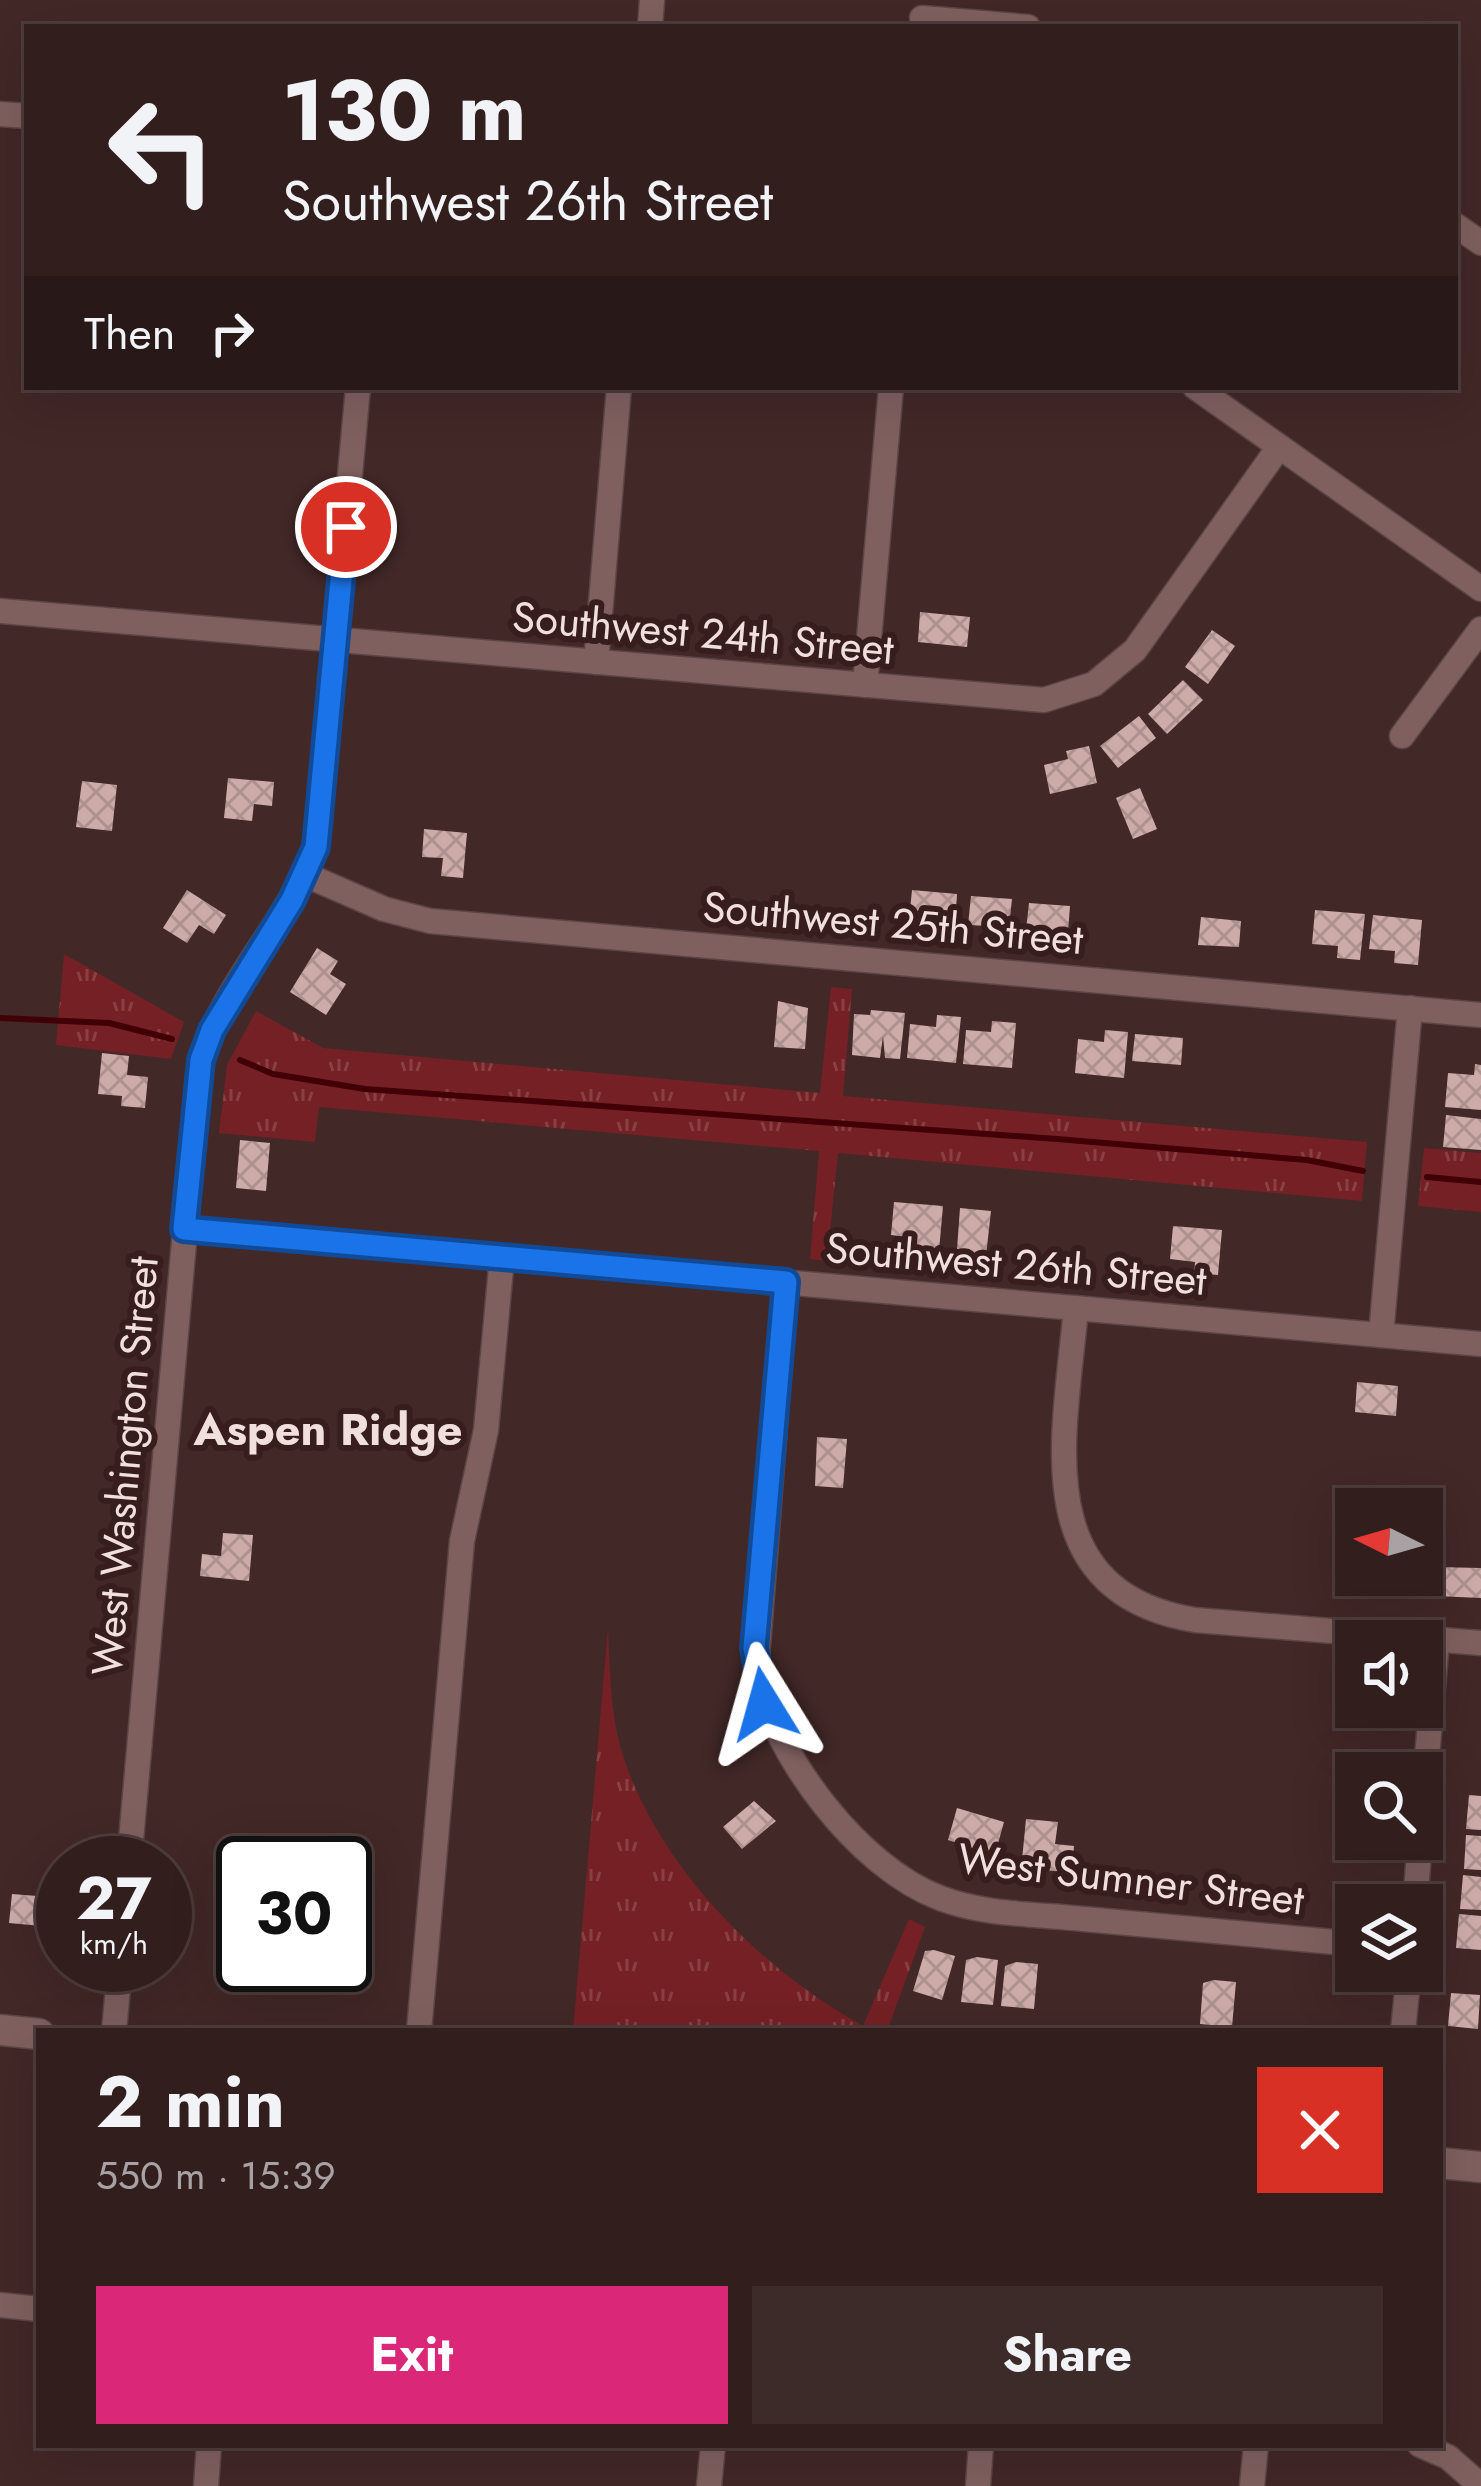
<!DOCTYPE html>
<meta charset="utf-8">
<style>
:root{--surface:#321e1d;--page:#3d2b2a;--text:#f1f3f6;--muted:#a8a2a4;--line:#4d3c3b;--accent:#db2777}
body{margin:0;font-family:Jost,sans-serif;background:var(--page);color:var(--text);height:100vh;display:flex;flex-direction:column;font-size:45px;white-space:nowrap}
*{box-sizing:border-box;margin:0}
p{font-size:39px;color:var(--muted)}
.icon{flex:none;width:66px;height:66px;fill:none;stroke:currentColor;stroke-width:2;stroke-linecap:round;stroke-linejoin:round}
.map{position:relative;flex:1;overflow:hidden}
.sheet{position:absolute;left:36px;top:2028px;width:1407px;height:420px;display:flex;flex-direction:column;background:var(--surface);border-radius:0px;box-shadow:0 12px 48px #0002,0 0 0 3px var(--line)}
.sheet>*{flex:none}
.top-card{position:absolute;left:24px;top:24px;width:1434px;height:366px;border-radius:0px;box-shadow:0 12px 48px #0002,0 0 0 3px var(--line);background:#321e1d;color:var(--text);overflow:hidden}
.needle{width:78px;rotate:275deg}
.controls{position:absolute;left:1335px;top:1488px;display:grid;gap:24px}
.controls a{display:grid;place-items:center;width:108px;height:108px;border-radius:0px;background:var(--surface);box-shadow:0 12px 48px #0002,0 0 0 3px var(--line);font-size:60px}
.speed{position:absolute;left:36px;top:1836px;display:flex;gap:24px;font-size:60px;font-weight:700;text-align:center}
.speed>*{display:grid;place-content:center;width:156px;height:156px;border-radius:50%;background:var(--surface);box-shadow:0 12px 48px #0002,0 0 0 3px var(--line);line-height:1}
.speed small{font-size:30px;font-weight:400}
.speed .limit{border:6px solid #111;border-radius:18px;background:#fff;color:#111}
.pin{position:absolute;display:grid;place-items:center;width:102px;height:102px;color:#fff;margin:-51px;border:6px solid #fff;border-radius:50%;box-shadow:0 3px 12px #0007}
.me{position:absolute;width:132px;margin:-66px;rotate:352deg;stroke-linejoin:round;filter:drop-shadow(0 0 9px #0008)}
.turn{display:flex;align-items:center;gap:42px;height:252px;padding:0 60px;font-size:54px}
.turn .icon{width:156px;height:156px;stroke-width:2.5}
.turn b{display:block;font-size:84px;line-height:102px}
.then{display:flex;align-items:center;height:114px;padding:0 60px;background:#0003;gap:24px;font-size:45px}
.round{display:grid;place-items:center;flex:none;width:126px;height:126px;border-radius:0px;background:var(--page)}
.overview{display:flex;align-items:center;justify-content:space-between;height:204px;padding:0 60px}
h1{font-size:72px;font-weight:700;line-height:90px}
.action{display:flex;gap:24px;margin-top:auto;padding:24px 60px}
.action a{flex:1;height:138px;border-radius:0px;background:var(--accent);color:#fff;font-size:48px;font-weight:700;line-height:138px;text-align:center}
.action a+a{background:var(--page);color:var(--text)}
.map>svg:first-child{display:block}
.grass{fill:url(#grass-tufts)}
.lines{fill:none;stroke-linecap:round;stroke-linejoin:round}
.stream{stroke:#400006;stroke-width:6}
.building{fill:url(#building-cross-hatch)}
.minor-casing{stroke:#5c4645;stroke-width:27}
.tertiary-casing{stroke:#5c4645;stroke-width:33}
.minor{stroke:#7f605f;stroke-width:24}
.tertiary{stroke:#7f605f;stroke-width:30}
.route-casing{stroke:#114b97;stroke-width:30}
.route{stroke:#1a73e8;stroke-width:21}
.labels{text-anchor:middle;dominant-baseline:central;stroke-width:12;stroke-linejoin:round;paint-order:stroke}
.street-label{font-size:42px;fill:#f1dfdd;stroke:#371e1d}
.neighbourhood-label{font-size:45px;font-weight:bold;fill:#f1dfdd;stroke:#371e1d}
</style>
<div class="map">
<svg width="1481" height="2486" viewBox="0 0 1481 2486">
<defs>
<pattern id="grass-tufts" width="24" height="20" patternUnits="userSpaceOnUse" patternTransform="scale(3)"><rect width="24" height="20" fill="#742024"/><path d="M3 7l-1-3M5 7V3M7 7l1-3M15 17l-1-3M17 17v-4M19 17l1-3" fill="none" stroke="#884043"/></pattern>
<pattern id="building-cross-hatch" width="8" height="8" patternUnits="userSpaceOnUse" patternTransform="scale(3)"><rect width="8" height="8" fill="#cdaba9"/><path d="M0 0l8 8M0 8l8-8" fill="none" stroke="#ac918f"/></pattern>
</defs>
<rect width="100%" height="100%" fill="#422827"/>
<g class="grass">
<path d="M64,954L184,1022L171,1059L56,1045Z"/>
<path d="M831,987L852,989L843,1096L1367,1142L1362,1201L838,1153L827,1261L810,1259L819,1151L319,1107L315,1142L219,1133L227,1065L256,1011L323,1048L820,1093Z"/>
<path d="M1424,1148L1481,1153V1212L1418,1206Z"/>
<path d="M608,1628C610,1670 610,1715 623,1756C660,1869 762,1970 863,2026L909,1919L925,1927L887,2031H573Z"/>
</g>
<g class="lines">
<g class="stream">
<path d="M0,1018L109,1023L172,1039"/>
<path d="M240,1060L273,1074L365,1089L1057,1139L1307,1160L1363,1171"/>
<path d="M1427,1177L1481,1182"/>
</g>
</g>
<g class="building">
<path d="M920,612L970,617L967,647L918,642Z"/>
<path d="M1212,630L1235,646L1208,684L1185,667Z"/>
<path d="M1183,680L1203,700L1167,734L1148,714Z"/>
<path d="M1139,716L1156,738L1118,768L1100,746Z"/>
<path d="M1089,746L1097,783L1050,794L1044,765L1068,759L1066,751Z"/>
<path d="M228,778L274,782L272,806L254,804L252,821L224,818Z"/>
<path d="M82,781L117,785L112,831L76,827Z"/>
<path d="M1140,788L1157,829L1133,839L1116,798Z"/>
<path d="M424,829L467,833L463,878L441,876L443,858L422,857Z"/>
<path d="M187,890L226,915L214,934L199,925L187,943L163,928Z"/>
<path d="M912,890L957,894L955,924L909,920Z"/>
<path d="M971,896L1012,899L1009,927L968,925Z"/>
<path d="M1029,903L1070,906L1068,932L1026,930Z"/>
<path d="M1315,910L1365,914L1360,960L1337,958L1338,946L1312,944Z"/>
<path d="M1373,915L1422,920L1418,965L1394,963L1395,951L1369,949Z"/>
<path d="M1201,917L1241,921L1239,947L1198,945Z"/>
<path d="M317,948L338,961L330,974L346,984L326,1015L290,992Z"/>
<path d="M778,1001L808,1008L805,1049L774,1047Z"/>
<path d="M871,1010L905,1013L900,1059L885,1058L883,1036L880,1058L852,1055L854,1014L870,1015Z"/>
<path d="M937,1015L961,1017L956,1063L907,1058L910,1024L936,1027Z"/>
<path d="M992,1021L1016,1023L1012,1068L963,1064L966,1030L991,1032Z"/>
<path d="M1105,1030L1128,1032L1124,1078L1075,1073L1078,1039L1104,1042Z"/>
<path d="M1135,1034L1183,1038L1181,1065L1132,1061Z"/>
<path d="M102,1053L129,1056L127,1075L148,1077L145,1108L121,1106L122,1096L98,1094Z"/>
<path d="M1475,1064L1481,1065V1110L1445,1107L1448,1073L1474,1075Z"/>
<path d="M1446,1115L1481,1119V1150L1443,1147Z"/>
<path d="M240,1140L270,1143L266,1191L236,1188Z"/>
<path d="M894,1202L943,1206L939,1251L916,1249L917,1238L891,1235Z"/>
<path d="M960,1208L991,1211L986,1256L957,1249Z"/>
<path d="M1173,1226L1222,1230L1218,1275L1194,1273L1195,1262L1170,1259Z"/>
<path d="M1357,1382L1398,1386L1396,1416L1355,1412Z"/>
<path d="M817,1437L847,1439L843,1488L815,1486Z"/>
<path d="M223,1533L253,1535L249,1581L200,1576L202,1554L221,1556Z"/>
<path d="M1422,1549H1428L1424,1595L1400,1593L1401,1582L1376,1579V1575H1422Z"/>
<path d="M1436,1567L1481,1568V1598L1435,1596Z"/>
<path d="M1469,1795L1481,1796V1830L1466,1829Z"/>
<path d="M754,1801L776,1821L742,1849L723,1827Z"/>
<path d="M957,1808L1004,1822L992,1865L969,1859L972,1848L948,1840Z"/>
<path d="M1026,1819L1058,1822L1055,1844L1074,1846L1072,1873L1037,1869L1038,1862L1022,1860Z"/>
<path d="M1466,1835L1481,1836V1870L1464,1869Z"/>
<path d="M1463,1875L1481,1877V1910L1460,1909Z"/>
<path d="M12,1894L63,1898V1928L9,1923Z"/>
<path d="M1459,1914L1481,1916V1950L1456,1948Z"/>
<path d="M934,1950L955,1956L942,2000L913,1991L925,1951Z"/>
<path d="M977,1957L998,1960L993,2005L961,2002L966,1960Z"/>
<path d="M1016,1962L1038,1964L1034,2009L1001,2006L1005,1966Z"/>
<path d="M1214,1980L1236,1982L1232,2027L1200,2024L1203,1983Z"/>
<path d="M1451,1993L1480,1995L1478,2029L1448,2026Z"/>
</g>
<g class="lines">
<defs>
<g id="minor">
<path d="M922,18L1028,27"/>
<path d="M650,27L652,0"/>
<path d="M0,114L27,116"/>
<path d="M1455,225L1481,243"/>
<path d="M1195,387L1481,589"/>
<path d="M0,611L1044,700L1094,684L1135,650L1279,447"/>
<path d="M596,662L619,387"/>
<path d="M865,685L891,387"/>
<path d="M1402,736L1481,629"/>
<path d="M306,875L384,909L430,921L1481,1015"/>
<path d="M185,1229L1481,1344"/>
<path d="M786,1282L756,1672C775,1756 858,1867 940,1898C984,1915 1036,1914 1084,1919C1174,1927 1265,1935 1356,1944"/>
<path d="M1076,1308C1065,1433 1025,1592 1195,1620L1481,1643"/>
<path d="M1381,1335L1410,1008"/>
<path d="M1422,1816L1437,1640"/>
<path d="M129,1863L199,1073C216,989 287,926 316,847L358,387"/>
<path d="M1415,1905L1420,1839"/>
<path d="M114,2031L120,1965"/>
<path d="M419,2031L462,1541L486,1430L502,1257"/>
<path d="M1403,2031L1409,1971"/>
<path d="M0,2305L39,2309"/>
<path d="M1420,2445L1448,2457L1481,2486"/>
<path d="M206,2486L209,2445"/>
<path d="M709,2486L713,2445"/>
<path d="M978,2486L981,2445"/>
<path d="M1252,2486L1256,2445"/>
</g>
<g id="tertiary">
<path d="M0,2030L39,2034"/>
<path d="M1440,2163L1481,2167"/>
</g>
</defs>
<use href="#minor" class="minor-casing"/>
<use href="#tertiary" class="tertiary-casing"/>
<use href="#minor" class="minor"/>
<use href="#tertiary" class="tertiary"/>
</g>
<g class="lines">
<defs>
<path id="route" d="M346,527L316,847L292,900L212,1030L201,1060L184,1229L786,1282L754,1648L764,1704"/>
</defs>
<use href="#route" class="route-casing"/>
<use href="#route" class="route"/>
</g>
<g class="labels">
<g class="street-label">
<text transform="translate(703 633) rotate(5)">Southwest 24th Street</text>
<text transform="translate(893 923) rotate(5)">Southwest 25th Street</text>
<text transform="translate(1016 1264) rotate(5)">Southwest 26th Street</text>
<text transform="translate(125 1466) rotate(-85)">West Washington Street</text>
<text transform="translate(1131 1879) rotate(7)">West Sumner Street</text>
</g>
<g class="neighbourhood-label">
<text x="328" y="1429">Aspen Ridge</text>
</g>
</g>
</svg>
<div class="controls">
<a><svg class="needle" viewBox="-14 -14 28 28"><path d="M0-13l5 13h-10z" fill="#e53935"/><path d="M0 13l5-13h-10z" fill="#a8a2a4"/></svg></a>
<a><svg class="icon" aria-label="sound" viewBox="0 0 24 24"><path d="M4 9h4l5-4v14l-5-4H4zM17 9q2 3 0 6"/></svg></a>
<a><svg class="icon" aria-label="search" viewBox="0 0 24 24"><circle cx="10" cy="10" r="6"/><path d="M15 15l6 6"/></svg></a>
<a><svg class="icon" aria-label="layers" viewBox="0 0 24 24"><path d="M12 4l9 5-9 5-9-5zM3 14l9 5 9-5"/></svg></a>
</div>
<div class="speed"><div>27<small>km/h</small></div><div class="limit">30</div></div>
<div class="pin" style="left:346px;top:527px;background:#d93025"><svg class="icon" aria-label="arrive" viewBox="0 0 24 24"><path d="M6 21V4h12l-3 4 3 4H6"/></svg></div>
<svg class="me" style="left:764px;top:1704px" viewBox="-20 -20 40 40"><path d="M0-17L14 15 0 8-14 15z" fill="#1a73e8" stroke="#fff" stroke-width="4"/></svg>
<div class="top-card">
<div class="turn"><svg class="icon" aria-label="left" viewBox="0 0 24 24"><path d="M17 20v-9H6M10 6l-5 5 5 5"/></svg><div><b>130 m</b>Southwest 26th Street</div></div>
<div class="then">Then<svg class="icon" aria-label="right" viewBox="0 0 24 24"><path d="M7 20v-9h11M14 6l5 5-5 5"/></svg></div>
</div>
<section class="sheet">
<div class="overview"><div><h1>2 min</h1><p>550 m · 15:39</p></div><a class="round" style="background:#d93025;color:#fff"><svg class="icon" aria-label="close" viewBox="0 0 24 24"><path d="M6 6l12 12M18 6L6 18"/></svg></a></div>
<div class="action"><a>Exit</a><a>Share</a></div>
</section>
</div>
